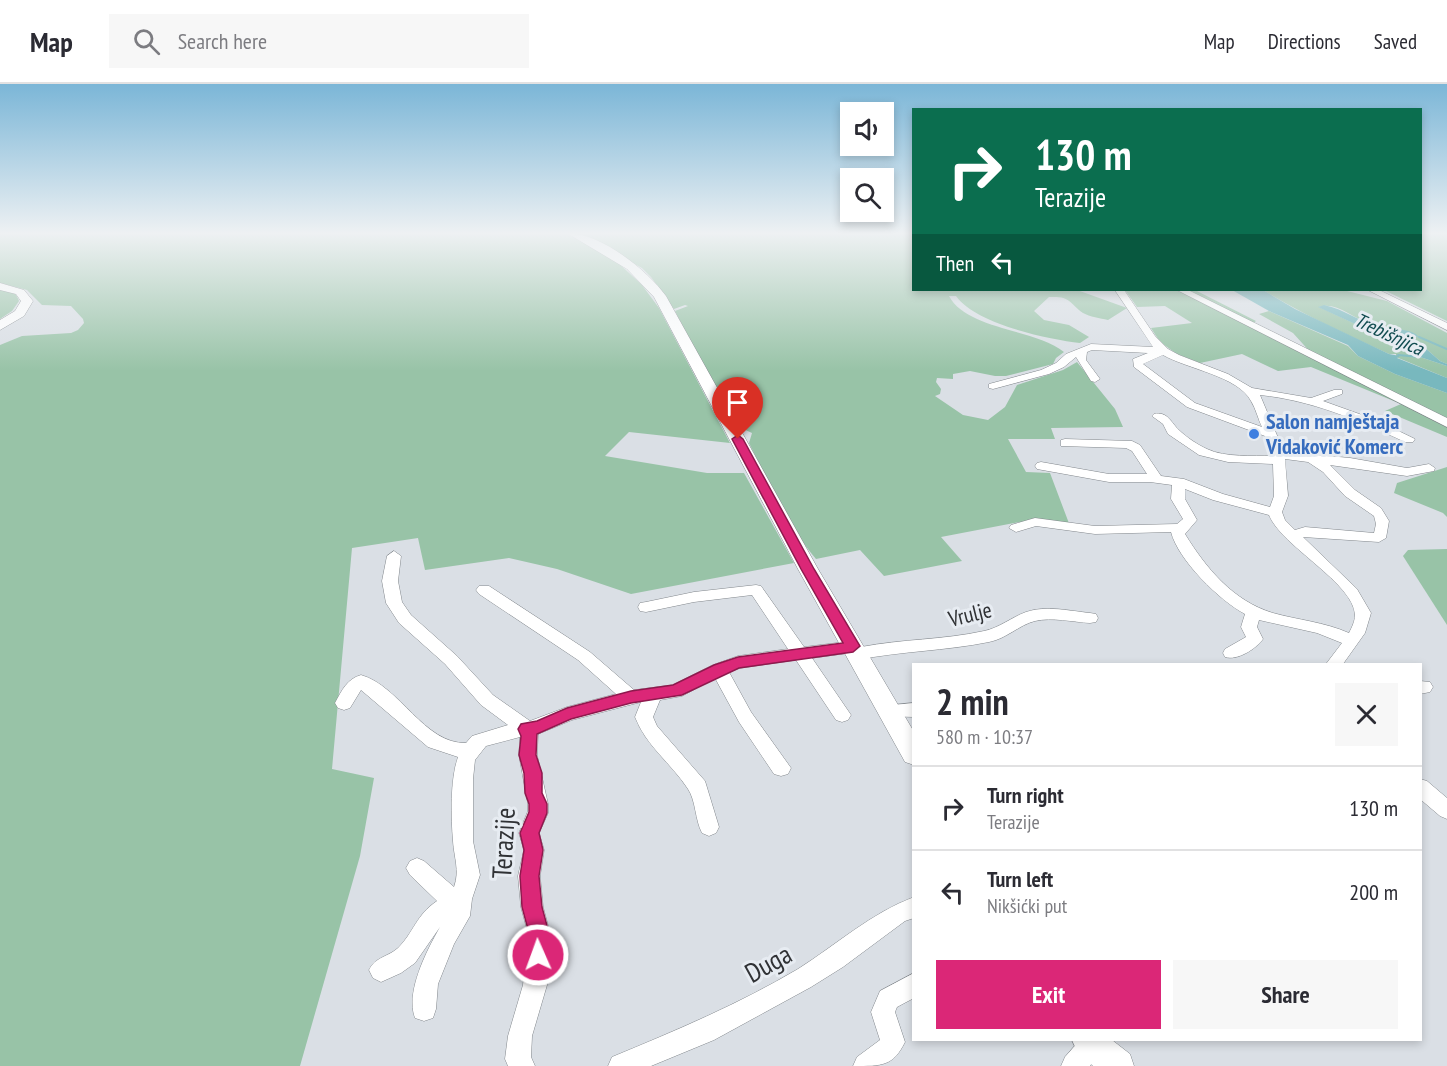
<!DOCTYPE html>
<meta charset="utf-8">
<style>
:root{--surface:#fff;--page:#f7f7f7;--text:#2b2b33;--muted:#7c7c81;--line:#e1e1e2;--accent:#db2777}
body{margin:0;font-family:"PT Sans Narrow",sans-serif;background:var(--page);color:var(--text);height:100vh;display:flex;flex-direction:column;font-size:22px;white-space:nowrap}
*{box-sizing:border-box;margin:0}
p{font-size:20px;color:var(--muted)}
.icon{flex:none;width:33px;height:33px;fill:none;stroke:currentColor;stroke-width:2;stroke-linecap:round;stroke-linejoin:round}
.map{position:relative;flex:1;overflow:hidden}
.panel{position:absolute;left:912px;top:579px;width:510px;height:378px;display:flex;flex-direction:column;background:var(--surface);border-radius:0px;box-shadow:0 3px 9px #0003}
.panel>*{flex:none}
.top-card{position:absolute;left:912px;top:24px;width:510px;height:183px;border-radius:0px;box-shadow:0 3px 9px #0003;background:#0b6e4f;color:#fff;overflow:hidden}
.buttons{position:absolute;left:840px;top:18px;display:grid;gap:12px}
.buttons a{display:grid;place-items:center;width:54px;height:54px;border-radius:0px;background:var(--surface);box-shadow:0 3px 9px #0003;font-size:30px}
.pin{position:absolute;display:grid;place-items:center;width:51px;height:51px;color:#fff;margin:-62px -26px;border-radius:50% 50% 50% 0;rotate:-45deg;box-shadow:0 0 6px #0007}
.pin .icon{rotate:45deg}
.me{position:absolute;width:66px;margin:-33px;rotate:358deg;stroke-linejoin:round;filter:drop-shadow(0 0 4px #0008)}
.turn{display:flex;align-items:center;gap:21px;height:126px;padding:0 24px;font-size:27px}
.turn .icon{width:78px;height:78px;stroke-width:2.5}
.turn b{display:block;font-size:42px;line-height:51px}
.then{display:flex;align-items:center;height:57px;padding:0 24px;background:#0003;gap:12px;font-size:22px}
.round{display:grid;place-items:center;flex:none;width:63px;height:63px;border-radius:0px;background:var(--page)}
.summary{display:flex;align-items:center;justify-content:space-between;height:102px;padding:0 24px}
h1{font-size:36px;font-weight:700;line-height:45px}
.primary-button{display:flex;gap:12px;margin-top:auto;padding:12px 24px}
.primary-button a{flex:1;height:69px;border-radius:0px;background:var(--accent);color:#fff;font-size:24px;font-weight:700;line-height:69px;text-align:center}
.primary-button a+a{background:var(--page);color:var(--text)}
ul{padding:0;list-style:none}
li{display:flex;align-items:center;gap:18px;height:84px;padding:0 24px;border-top:2px solid var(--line)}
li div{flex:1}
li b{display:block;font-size:22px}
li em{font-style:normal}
header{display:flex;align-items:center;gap:36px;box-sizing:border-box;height:84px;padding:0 30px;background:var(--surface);border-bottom:2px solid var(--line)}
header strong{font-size:28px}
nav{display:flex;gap:33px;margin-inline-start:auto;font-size:21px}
.search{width:420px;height:54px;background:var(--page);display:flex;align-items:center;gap:15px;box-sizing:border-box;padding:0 21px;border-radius:0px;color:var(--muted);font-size:22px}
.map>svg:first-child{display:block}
.green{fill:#98c3a7}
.water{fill:#78b8be}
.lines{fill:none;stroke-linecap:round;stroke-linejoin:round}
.stream{stroke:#78b8be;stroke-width:2}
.minor-casing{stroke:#82878c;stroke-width:1}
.major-casing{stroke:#82878c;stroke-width:1}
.minor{fill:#fff;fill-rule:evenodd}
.major{fill:#fff;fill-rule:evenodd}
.route{fill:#db2777;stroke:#8e194d;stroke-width:1.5}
.shop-dot{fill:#3f7fe0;stroke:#e7ecf2;stroke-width:2}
.labels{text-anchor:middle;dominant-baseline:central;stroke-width:6;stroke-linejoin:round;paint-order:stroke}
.far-water-label{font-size:20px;font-style:italic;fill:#114b50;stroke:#e7ecf2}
.shop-label{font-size:22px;font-weight:bold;fill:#366cbe;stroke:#e7ecf2;text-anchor:start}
.street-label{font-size:22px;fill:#303235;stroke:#e7ecf2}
.near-street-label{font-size:27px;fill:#303235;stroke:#e7ecf2}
</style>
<header>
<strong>Map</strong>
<div class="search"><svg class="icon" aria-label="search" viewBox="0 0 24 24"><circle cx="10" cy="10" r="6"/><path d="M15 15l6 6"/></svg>Search here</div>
<nav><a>Map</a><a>Directions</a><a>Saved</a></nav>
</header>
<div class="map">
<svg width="1447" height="982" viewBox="0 0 1447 982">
<rect width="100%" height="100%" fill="#dadfe5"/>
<g class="green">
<path d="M0,149H565L614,175L642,201L659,224L730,359L629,348L605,372L707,389H744L794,479L631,510L557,485L509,474L425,486L418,454L352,464L332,685L374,694L360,772L300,982H0V261L22,252L71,249L78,246L84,239L83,235L71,222L42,221L27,206L0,199Z"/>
<path d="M576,149H913L914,206H1077L1127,224L1108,236C1100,234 1090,233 1083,229C1068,218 1071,212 1049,213L1034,227L1044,236L1069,241L1089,253L1080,259C1047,255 976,240 956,212H949C967,246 1036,245 1064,268L1056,274L1053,280L1006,292H995L970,287L953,290V295L937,294L936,298L941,305L940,310L935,312L963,331L988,336L1005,323L1017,301L1063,286L1077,278L1115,325L1123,343L1051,344L1055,355H1008L1026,388L1050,389L1070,442H1023L1019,438L941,453L962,477L884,492L860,466L816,475C787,441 769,399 749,359L752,349L739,343L683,243L675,227L688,222L685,221L674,225L651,193L642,184Z"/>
<path d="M1421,149H1447V237L1384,206H1420Z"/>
<path d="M0,204C9,206 16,207 19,217L12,227L0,235Z"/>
<path d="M1125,206H1195L1256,237L1251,241L1447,341V353L1385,327L1401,320L1311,283L1278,287L1242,270L1200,279L1177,270L1160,258L1151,244L1192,239L1165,222L1137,223Z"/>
<path d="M1263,206H1343L1387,217L1447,249V280L1440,277L1424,263L1386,248L1419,253C1402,248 1384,245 1368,239C1353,234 1335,217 1319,223L1377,250L1398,256V259L1420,273L1447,282V294L1396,273V270H1389C1346,250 1303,231 1263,206Z"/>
<path d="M1269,227L1348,262L1358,272L1395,290L1447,309V339L1312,270L1293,249L1259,230Z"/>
<path d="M1447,383V433L1443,429L1394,409L1397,399Z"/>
<path d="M1447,465V541L1403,472L1408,466Z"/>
</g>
<g class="water">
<path d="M1232,206H1263L1295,225L1389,270L1400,272L1397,274L1447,294V309L1395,290L1358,272L1348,261L1269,227Z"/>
<path d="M1324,221C1345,225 1360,239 1381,243C1395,246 1411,244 1419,253L1386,248L1424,263L1440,277L1447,280V282L1420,273L1397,258L1398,256L1377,250L1318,223Z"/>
</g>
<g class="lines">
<g class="stream">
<path d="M1419,253L1447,265"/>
<path d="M1398,271L1420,273"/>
</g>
<defs>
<g id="minor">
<path d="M1115,206H1124L1155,252L1168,265L1179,271L1228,290L1252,304L1311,314L1334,306H1342V310L1323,317L1376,336L1415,355L1413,358H1405C1359,336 1310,316 1260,311L1284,368L1350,374L1407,384L1429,380L1435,384L1434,387L1407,392L1330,381L1355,406L1381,424L1389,437L1386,454L1379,458L1303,453L1357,505L1371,529L1365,549L1343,580H1326L1342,559L1317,549L1259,536L1257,543L1263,555C1256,565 1237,577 1225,573L1223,569L1225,565L1246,553L1241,543L1245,530C1220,517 1178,476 1171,448L1095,450L1036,442L1016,448L1009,444L1011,441L1035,434L1095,442L1177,440L1183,435L1171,415L1172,401L1150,398H1109L1037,385L1035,382L1037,379L1041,378L1109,390H1147L1132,367L1126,364L1061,362V356L1065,355L1132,357L1140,361L1161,392L1184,395L1223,410L1270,423L1274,412L1273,380L1228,378L1199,371L1168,350L1163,340L1152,332L1154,330C1168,327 1171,339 1179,346C1186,353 1198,361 1207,365C1226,374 1252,371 1273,372L1265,352L1187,323L1134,283L1133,275L1148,269L1092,266L1087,268L1086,276L1100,295L1095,298L1091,297L1076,273L1064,283L1049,290L993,305L989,304V300L1041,286L1056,279L1066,270L1091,260L1153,263ZM1163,271C1187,285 1238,292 1251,317C1256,325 1258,335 1262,343L1195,319L1143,280ZM1285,375L1308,378L1323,388L1345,412L1374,432L1376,440L1374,449L1305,443L1295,446L1285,436L1282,428L1288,412ZM1185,405L1213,416L1269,431C1281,462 1354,499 1355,531C1355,537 1352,543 1349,549C1324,538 1298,536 1273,529C1233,517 1206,484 1185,450L1197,436L1185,415Z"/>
<path d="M1177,206H1188L1447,334V343Z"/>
<path d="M1368,206H1379L1447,239V246Z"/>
<path d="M394,467L401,472L398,497L402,518L411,531L457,572L493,611L530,637L567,623L616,610L578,576L479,510L476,506L479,502H489L590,568L634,606L673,601L713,581L738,572L788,565L752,511L694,518L646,528L640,527L638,523L640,519L646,518L694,508L756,501L761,502L804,563L853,557L859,559L861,563C902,555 943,556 984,547C999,544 1012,533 1026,528C1046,521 1070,527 1090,529L1096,530L1098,534L1096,538L1090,539C1073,538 1052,533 1035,537C1019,541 1006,555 989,558C945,567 901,567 857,576L851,574L849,569L812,574L851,631L848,636L842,638L836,636L796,576L740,584L729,588L751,628L791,684L788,690L781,692L774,690L739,638L715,594L682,612L660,616L653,633L657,642L705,697L719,743L716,749L709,752L702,749C695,736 696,717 688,705C671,679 646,662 635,633L641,618L572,636L538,650L537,671L548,720V729L539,749L544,766L540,792L543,823L550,849L547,901L532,952L531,973L535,982H508L505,975L508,952L523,901L528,849L521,823L518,792L524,766L519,749L528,727V720L519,671L520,653L486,662L475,676L473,695V757L480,791L472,815L470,832L454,860L438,900L436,925L433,934L424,937L415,934C405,908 427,866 440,843L415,879L401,889L381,898L373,894L369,886C375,873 388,873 398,864C414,848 416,831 437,817L410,791L406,784L410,777L417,774L424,777L454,803C460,786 454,774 453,757C451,734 450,695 458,673L428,663L361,606L350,624L344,626L338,624L335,619C342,606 347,595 361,591C400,602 424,660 466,659L472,652L508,641L481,621L445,580L399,539L386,519L382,497L387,472Z"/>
<path d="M1420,597L1430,598L1433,603L1430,608L1420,610Z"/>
<path d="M914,619V633L883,632L880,627L883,622Z"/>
<path d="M1420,695L1427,697L1447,714V735L1440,732L1420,715Z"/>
<path d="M914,813V834L905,837L843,883L811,903L714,956L651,982H608L612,973C675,947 739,920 798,885C836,861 871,829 914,813Z"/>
<path d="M914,889V914L897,923L895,928L905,958C893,982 883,982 853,982L857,973L880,956L871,928L880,907Z"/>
<path d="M1080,956H1103L1104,960L1090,982H1061L1065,973Z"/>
</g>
<g id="major">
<path d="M567,149C601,149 647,186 666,212L818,485L914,648V681L905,678L798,485L654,213L627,185Z"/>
<path d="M0,199L24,206L33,217L24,232L0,246V236L15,227L21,217L16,210L0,206Z"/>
<path d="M1072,956H1112L1130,970L1134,982H1093L1077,967Z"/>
</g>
</defs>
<use href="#minor" class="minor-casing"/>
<use href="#major" class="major-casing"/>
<use href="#minor" class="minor"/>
<use href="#major" class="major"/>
</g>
<linearGradient id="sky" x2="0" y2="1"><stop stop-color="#7bb6d7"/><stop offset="0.52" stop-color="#eef1f3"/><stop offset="1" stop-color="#eef1f3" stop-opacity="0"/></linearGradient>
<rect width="1447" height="287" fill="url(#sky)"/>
<path class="route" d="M738,351L743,355L814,485L860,562L853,568L739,584L682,611L631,619L571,635L537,650L536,671L542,689V709L547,720V729L539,749L543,766L539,792L542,823L549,849L548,871L545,878L538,881L530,878L527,871L529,849L522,823L520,792L524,766L520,749L529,728V720L525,709L524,689L519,671L521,652L518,645L521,640L537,637L567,624L631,607L673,601L714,581L738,573L843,559L801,485L732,355Z"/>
<circle class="shop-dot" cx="1254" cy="350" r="6"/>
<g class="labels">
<g class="far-water-label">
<text transform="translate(1389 250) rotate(25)">Trebišnjica</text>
</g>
<g class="shop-label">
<text x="1266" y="337">Salon namještaja<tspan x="1266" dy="25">Vidaković Komerc</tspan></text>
</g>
<g class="street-label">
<text transform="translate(970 530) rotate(-14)">Vrulje</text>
</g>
<g class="near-street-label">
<text transform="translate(503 759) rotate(-87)">Terazije</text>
<text transform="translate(768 879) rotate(-29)">Duga</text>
</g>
</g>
</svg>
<div class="buttons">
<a><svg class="icon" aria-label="sound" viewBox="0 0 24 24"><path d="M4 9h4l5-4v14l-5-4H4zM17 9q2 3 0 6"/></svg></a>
<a><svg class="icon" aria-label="search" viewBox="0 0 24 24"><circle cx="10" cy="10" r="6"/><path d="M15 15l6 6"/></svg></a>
</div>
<div class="pin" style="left:738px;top:355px;background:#d93025"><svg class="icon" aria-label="arrive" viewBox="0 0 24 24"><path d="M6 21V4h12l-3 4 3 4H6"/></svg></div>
<svg class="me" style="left:538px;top:871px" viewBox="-20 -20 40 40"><circle r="17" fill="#db2777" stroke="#fff" stroke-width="3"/><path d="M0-11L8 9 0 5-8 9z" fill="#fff"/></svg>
<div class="top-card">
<div class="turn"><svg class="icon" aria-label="right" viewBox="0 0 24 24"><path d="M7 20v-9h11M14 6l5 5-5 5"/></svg><div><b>130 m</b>Terazije</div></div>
<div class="then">Then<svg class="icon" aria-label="left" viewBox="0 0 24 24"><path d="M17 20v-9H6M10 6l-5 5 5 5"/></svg></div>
</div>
<section class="panel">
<div class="summary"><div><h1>2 min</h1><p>580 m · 10:37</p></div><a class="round"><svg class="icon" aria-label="close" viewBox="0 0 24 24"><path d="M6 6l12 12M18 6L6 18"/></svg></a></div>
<ul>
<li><svg class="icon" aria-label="right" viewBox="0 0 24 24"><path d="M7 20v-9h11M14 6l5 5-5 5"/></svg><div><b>Turn right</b><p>Terazije</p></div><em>130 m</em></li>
<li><svg class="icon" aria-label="left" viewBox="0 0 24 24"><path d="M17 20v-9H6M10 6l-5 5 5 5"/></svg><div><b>Turn left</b><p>Nikšićki put</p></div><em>200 m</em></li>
</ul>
<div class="primary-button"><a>Exit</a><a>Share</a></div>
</section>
</div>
